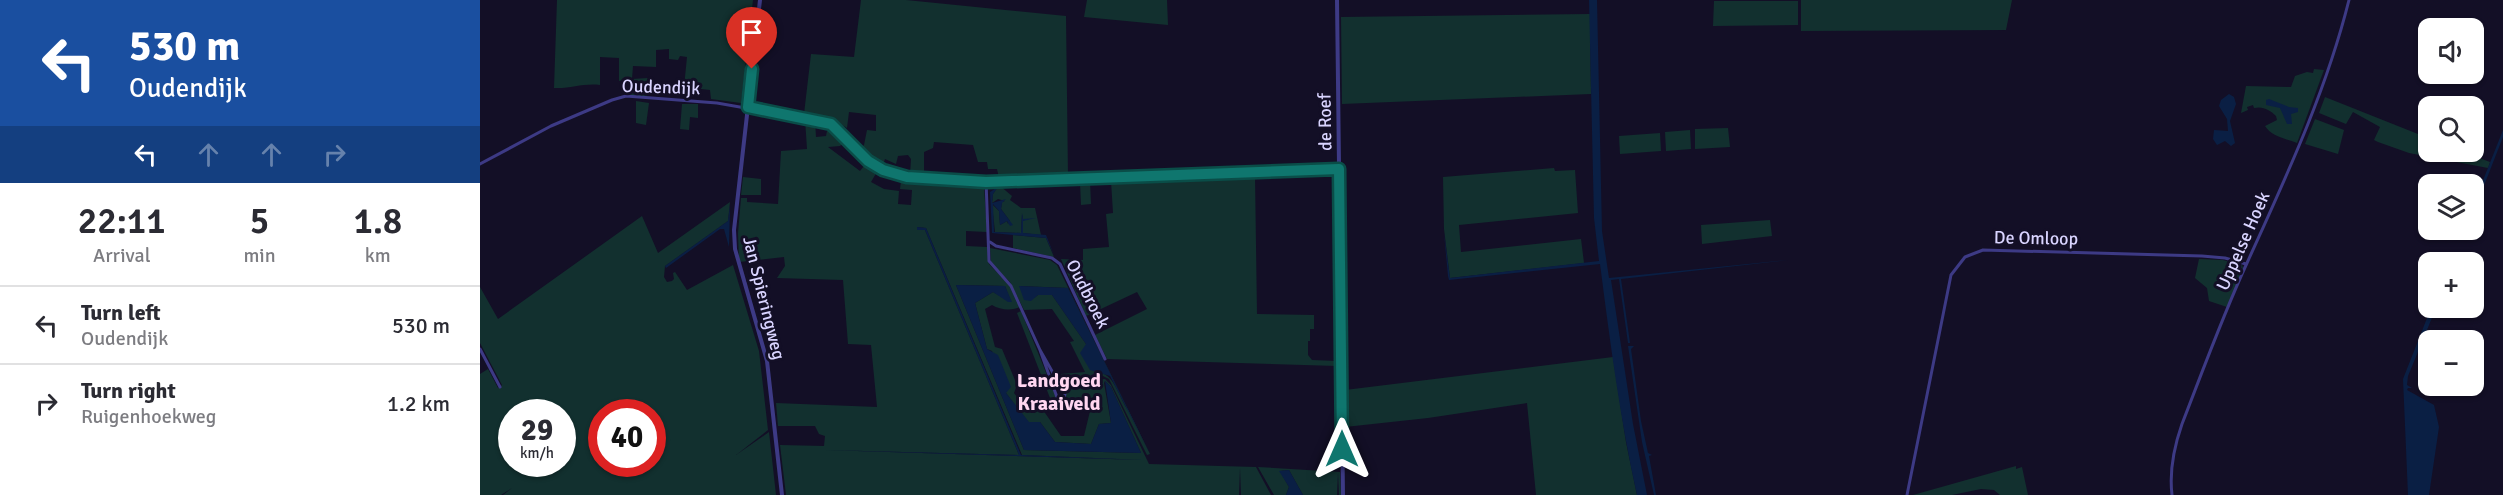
<!DOCTYPE html>
<meta charset="utf-8">
<style>
:root{--surface:#fff;--page:#f7f7f7;--text:#2b2b33;--muted:#7c7c81;--line:#e1e1e2}
body{margin:0;font-family:Signika,sans-serif;background:var(--page);color:var(--text);height:100vh;display:flex;flex-direction:column;font-size:22px;white-space:nowrap}
*{box-sizing:border-box;margin:0}
p{font-size:20px;color:var(--muted)}
.icon{flex:none;width:33px;height:33px;fill:none;stroke:currentColor;stroke-width:2;stroke-linecap:round;stroke-linejoin:round}
.map{position:relative;flex:1;overflow:hidden}
.drawer{display:flex;flex-direction:column;background:var(--surface);width:480px}
.drawer>*{flex:none}
.top-card{background:#1a4fa0;color:#fff;overflow:hidden}
.controls{position:absolute;left:1938px;top:18px;display:grid;gap:12px}
.controls a{display:grid;place-items:center;width:66px;height:66px;border-radius:12px;background:var(--surface);box-shadow:0 2px 4px #0004;font-size:30px}
.speed{position:absolute;left:18px;top:399px;display:flex;gap:12px;font-size:30px;font-weight:700;text-align:center}
.speed>*{display:grid;place-content:center;width:78px;height:78px;border-radius:50%;background:var(--surface);box-shadow:0 2px 4px #0004;line-height:1}
.speed small{font-size:15px;font-weight:400}
.speed .limit{border:9px solid #d22;background:#fff;color:#111}
.pin{position:absolute;display:grid;place-items:center;width:51px;height:51px;color:#fff;margin:-62px -26px;border-radius:50% 50% 50% 0;rotate:-45deg;box-shadow:0 0 6px #0007}
.pin .icon{rotate:45deg}
.me{position:absolute;width:66px;margin:-33px;rotate:0deg;stroke-linejoin:round;filter:drop-shadow(0 0 4px #0008)}
.turn{display:flex;align-items:center;gap:21px;height:126px;padding:0 30px;font-size:27px}
.turn .icon{width:78px;height:78px;stroke-width:2.5}
.turn b{display:block;font-size:42px;line-height:51px}
.lanes{display:flex;align-items:center;height:57px;padding:0 30px;background:#0003;justify-content:center;gap:30px;direction:ltr}
.lanes .off{opacity:.35}
.eta{display:flex;justify-content:space-evenly;align-items:center;height:102px;text-align:center}
.eta b{font-size:36px;font-weight:600;line-height:42px}
ul{padding:0;list-style:none}
li{display:flex;align-items:center;gap:18px;height:78px;padding:0 30px;border-top:2px solid var(--line)}
li div{flex:1}
li b{display:block;font-size:22px}
li em{font-style:normal}
main{display:flex;flex:1;min-height:0}
.map>svg:first-child{display:block}
.green{fill:#12302f;fill-rule:evenodd}
.water{fill:#0a1f44}
.lines{fill:none;stroke-linecap:round;stroke-linejoin:round}
.minor{stroke:#3d3a85;stroke-width:3}
.tertiary{stroke:#3d3a85;stroke-width:4}
.route-casing{stroke:#0a4d48;stroke-width:15}
.route{stroke:#0f766e;stroke-width:10}
.labels{text-anchor:middle;dominant-baseline:central;stroke-width:6;stroke-linejoin:round;paint-order:stroke}
.street-label{font-size:18px;fill:#d9d4ff;stroke:#130f26}
.neighbourhood-label{font-size:20px;font-weight:bold;fill:#ffd6f0;stroke:#130f26}
</style>
<main>
<section class="drawer">
<div class="top-card">
<div class="turn"><svg class="icon" aria-label="left" viewBox="0 0 24 24"><path d="M17 20v-9H6M10 6l-5 5 5 5"/></svg><div><b>530 m</b>Oudendijk</div></div>
<div class="lanes"><svg class="icon" aria-label="left" viewBox="0 0 24 24"><path d="M17 20v-9H6M10 6l-5 5 5 5"/></svg><svg class="icon off" aria-label="ahead" viewBox="0 0 24 24"><path d="M12 20V5M6 11l6-6 6 6"/></svg><svg class="icon off" aria-label="ahead" viewBox="0 0 24 24"><path d="M12 20V5M6 11l6-6 6 6"/></svg><svg class="icon off" aria-label="right" viewBox="0 0 24 24"><path d="M7 20v-9h11M14 6l5 5-5 5"/></svg></div>
</div>
<div class="eta">
<div><b>22:11</b><p>Arrival</p></div>
<div><b>5</b><p>min</p></div>
<div><b>1.8</b><p>km</p></div>
</div>
<ul>
<li><svg class="icon" aria-label="left" viewBox="0 0 24 24"><path d="M17 20v-9H6M10 6l-5 5 5 5"/></svg><div><b>Turn left</b><p>Oudendijk</p></div><em>530 m</em></li>
<li><svg class="icon" aria-label="right" viewBox="0 0 24 24"><path d="M7 20v-9h11M14 6l5 5-5 5"/></svg><div><b>Turn right</b><p>Ruigenhoekweg</p></div><em>1.2 km</em></li>
</ul>
</section>
<div class="map">
<svg width="2023" height="495" viewBox="0 0 2023 495">
<rect width="100%" height="100%" fill="#130f26"/>
<g class="green">
<path d="M77,0H273L261,103L231,99L230,90L204,87L207,57L200,56L198,60L189,59V49L176,50V67L153,66L152,79L168,78L167,98L149,96V80L139,81V58L120,57V85C103,83 90,89 74,88Z"/>
<path d="M381,0H426L586,16L588,176L519,178L517,169H508L507,162H498L493,145L454,142L453,148L444,152V178L430,176L431,159L428,155L418,156L416,164L405,159L402,168L379,151L384,145L387,130L396,131V115L369,112L367,128L354,120L324,114L331,54L374,57Z"/>
<path d="M607,0H687L688,25L604,17Z"/>
<path d="M1321,0H1532L1526,30L1321,31Z"/>
<path d="M1234,1H1318V25L1233,26Z"/>
<path d="M1110,14L1111,94L862,104L861,17Z"/>
<path d="M1834,69L1844,70L1817,143C1806,139 1791,136 1785,126L1797,120L1796,116C1790,110 1783,106 1774,108L1773,105L1767,107L1768,110L1761,113L1766,86L1811,87L1815,76L1827,72L1833,73Z"/>
<path d="M1845,97L1948,138V152H1983L2010,162L2008,168L1929,153L1898,142L1894,140L1900,127L1873,112L1866,124L1839,113Z"/>
<path d="M156,101L169,103L166,125L156,123Z"/>
<path d="M202,104H218V118L210,117L209,130L200,129Z"/>
<path d="M325,119L335,121L336,137L346,136L348,126L365,141L360,146L348,147L380,171L387,162L398,170L391,182L404,189L419,191L418,204L431,205L432,190L420,189L421,181L425,179L504,187L507,232L486,231V246L507,247L509,264L530,286L540,307C532,311 520,310 512,305L505,309L515,347L522,349L537,385L534,393L548,411L563,410L581,436H604L611,407H595L594,404L587,399L581,384L584,381L625,379L631,385L669,464L776,467L791,495H761L760,468L759,495H306L300,445L344,446L345,436L339,434L335,426H298L296,403L397,407L391,345L368,344L363,280L297,278L305,266L304,257L259,262L258,233L261,198H267V202L298,204L301,151L327,149ZM437,227L446,228L542,455L661,460L345,450L539,455L445,230H437ZM476,285L525,286L531,302L513,292L495,303L507,349L512,351L526,393L549,423L560,422L575,442L611,444L619,424L631,423L624,383L625,381L631,387L661,453L544,450Z"/>
<path d="M1835,119L1864,130L1858,154L1825,144Z"/>
<path d="M1248,128L1250,147L1215,149V129Z"/>
<path d="M1210,130L1211,149L1186,151L1185,132Z"/>
<path d="M1180,133L1181,151L1140,154L1139,136Z"/>
<path d="M1074,168L1075,171L1095,170L1098,213L979,225L981,252L1101,239L1104,263L970,278L964,229L963,177Z"/>
<path d="M775,176L777,314L834,315V329H830V341H828V355L832,360L857,361V366L627,359L615,335L667,309L657,292L606,316L581,259L603,260V249L629,247L626,214L633,213L631,181Z"/>
<path d="M263,177L281,179V195H261Z"/>
<path d="M610,181L611,204L601,205L600,182Z"/>
<path d="M519,185L532,196L530,200L541,208H555L561,235L543,233V221L546,219H543L542,214L541,233L515,232L512,204L519,211L520,225L527,221L528,224L530,221L521,209L522,202L525,201L518,199L512,203L513,194Z"/>
<path d="M250,202L248,221L185,266L184,277L187,282L192,281L194,279L193,273L195,272L207,290L253,265L279,351L288,430L256,455L289,432L296,495H23L32,488L21,495H0V374L8,369L18,388L22,385L0,343V287L18,319L162,216L178,253ZM32,412H82V464H32ZM122,412H172V464H122Z"/>
<path d="M1290,220L1292,236L1222,244L1221,225Z"/>
<path d="M533,235L566,238L574,257L533,248Z"/>
<path d="M510,248L570,260L577,265L670,454L667,455L629,379L623,376L578,377L577,375L580,374L605,372L590,342L594,341L572,309L544,310L530,282L511,263ZM539,286L588,288L648,410C637,394 635,372 613,371L606,344L572,295H558L554,298Z"/>
<path d="M1719,259L1743,260L1762,265L1763,268L1747,307L1729,301L1727,288L1715,278Z"/>
<path d="M541,311L578,402L570,398L537,313Z"/>
<path d="M1133,357L1146,442L1157,495H1056L1047,403L948,418L865,427V390Z"/>
<path d="M1536,466V469L1542,467L1548,495H1520L1514,490L1501,489L1472,495H1433Z"/>
<path d="M778,467L860,472L861,495H859L858,473L857,495H823L809,470L800,471L809,487L806,495H794Z"/>
</g>
<g class="water">
<path d="M1109,0H1117L1122,231L1129,278L1308,260L1141,279L1150,343H1148L1139,279L1131,280L1153,424L1167,495H1157C1140,419 1130,341 1120,264L969,280L968,276L964,233L970,278L1119,261L1114,218Z"/>
<path d="M1749,94L1754,97L1756,104L1750,121L1755,143L1751,146L1745,141L1737,145L1733,139L1734,130L1748,131L1747,119L1739,106L1741,100Z"/>
<path d="M1789,99L1809,107L1818,108V112L1811,114L1812,124H1807L1800,108L1786,105V100Z"/>
<path d="M2023,130V137L1994,211V203Z"/>
<path d="M518,187L513,194L512,203L526,199L522,203L521,209L533,225L530,226L527,221L520,225L519,211L513,204L514,232L541,233L542,213L543,219L556,218L543,221V233L566,235L574,255L566,238L512,233L510,192Z"/>
<path d="M250,205L249,247L244,229H240L186,268L185,266L248,221Z"/>
<path d="M437,227L446,228L541,455L665,460L345,450L539,455L445,230H437Z"/>
<path d="M476,285L525,286L532,302H528L513,292L495,303L507,349L518,355L531,387L526,393L549,422H560L575,442L611,444L619,424L631,423L625,381L631,387L661,453L544,450Z"/>
<path d="M539,286L588,288L669,452L630,376L610,370L600,353L606,344L572,295H558L551,301L544,300Z"/>
<path d="M1951,308H1956L1928,376L1927,385L1932,388H1928L1927,390L1954,405L1959,427L1949,495H1928L1923,379Z"/>
<path d="M1148,346H1154L1151,349L1161,421L1168,453L1172,455L1169,456L1176,495H1174L1162,442Z"/>
<path d="M809,470L823,495H806L809,487L799,471Z"/>
</g>
<g class="lines">
<g class="minor">
<path d="M0,164L71,126L132,100L146,96L237,103L345,122L357,128L376,150L395,165L417,175L449,180L506,181L859,169"/>
<path d="M506,181L509,261L531,286L560,350L585,394L583,402L578,400L560,350"/>
<path d="M510,242L516,246L572,258L580,264L625,359"/>
<path d="M0,349L20,387"/>
<path d="M1427,495L1471,275L1485,257L1503,250L1722,256L1745,258L1766,264"/>
<path d="M1692,495C1689,470 1694,447 1702,424C1723,370 1743,315 1767,263C1806,177 1846,92 1869,0"/>
</g>
<g class="tertiary">
<path d="M280,0L254,230L255,249L287,361L302,495"/>
<path d="M857,0L863,495"/>
</g>
</g>
<g class="lines">
<defs>
<path id="route" d="M272,69L268,107L351,124L388,161L403,170L427,177L506,182L859,169L862,449"/>
</defs>
<use href="#route" class="route-casing"/>
<use href="#route" class="route"/>
</g>
<g class="labels">
<g class="street-label">
<text transform="translate(181 87) rotate(2)">Oudendijk</text>
<text transform="translate(845 122) rotate(-91)">de Roef</text>
<text transform="translate(1556 238) rotate(1)">De Omloop</text>
<text transform="translate(1763 241) rotate(-66)">Uppelse Hoek</text>
<text transform="translate(608 294) rotate(63)">Oudbroek</text>
<text transform="translate(284 298) rotate(76)">Jan Spieringweg</text>
</g>
<g class="neighbourhood-label">
<text x="579" y="380">Landgoed<tspan x="579" dy="23">Kraaiveld</tspan></text>
</g>
</g>
</svg>
<div class="controls">
<a><svg class="icon" aria-label="sound" viewBox="0 0 24 24"><path d="M4 9h4l5-4v14l-5-4H4zM17 9q2 3 0 6"/></svg></a>
<a><svg class="icon" aria-label="search" viewBox="0 0 24 24"><circle cx="10" cy="10" r="6"/><path d="M15 15l6 6"/></svg></a>
<a><svg class="icon" aria-label="layers" viewBox="0 0 24 24"><path d="M12 4l9 5-9 5-9-5zM3 14l9 5 9-5"/></svg></a>
<a>+</a>
<a>−</a>
</div>
<div class="speed"><div>29<small>km/h</small></div><div class="limit">40</div></div>
<div class="pin" style="left:272px;top:69px;background:#d93025"><svg class="icon" aria-label="arrive" viewBox="0 0 24 24"><path d="M6 21V4h12l-3 4 3 4H6"/></svg></div>
<svg class="me" style="left:862px;top:449px" viewBox="-20 -20 40 40"><path d="M0-17L14 15 0 8-14 15z" fill="#0f766e" stroke="#fff" stroke-width="4"/></svg>
</div>
</main>
